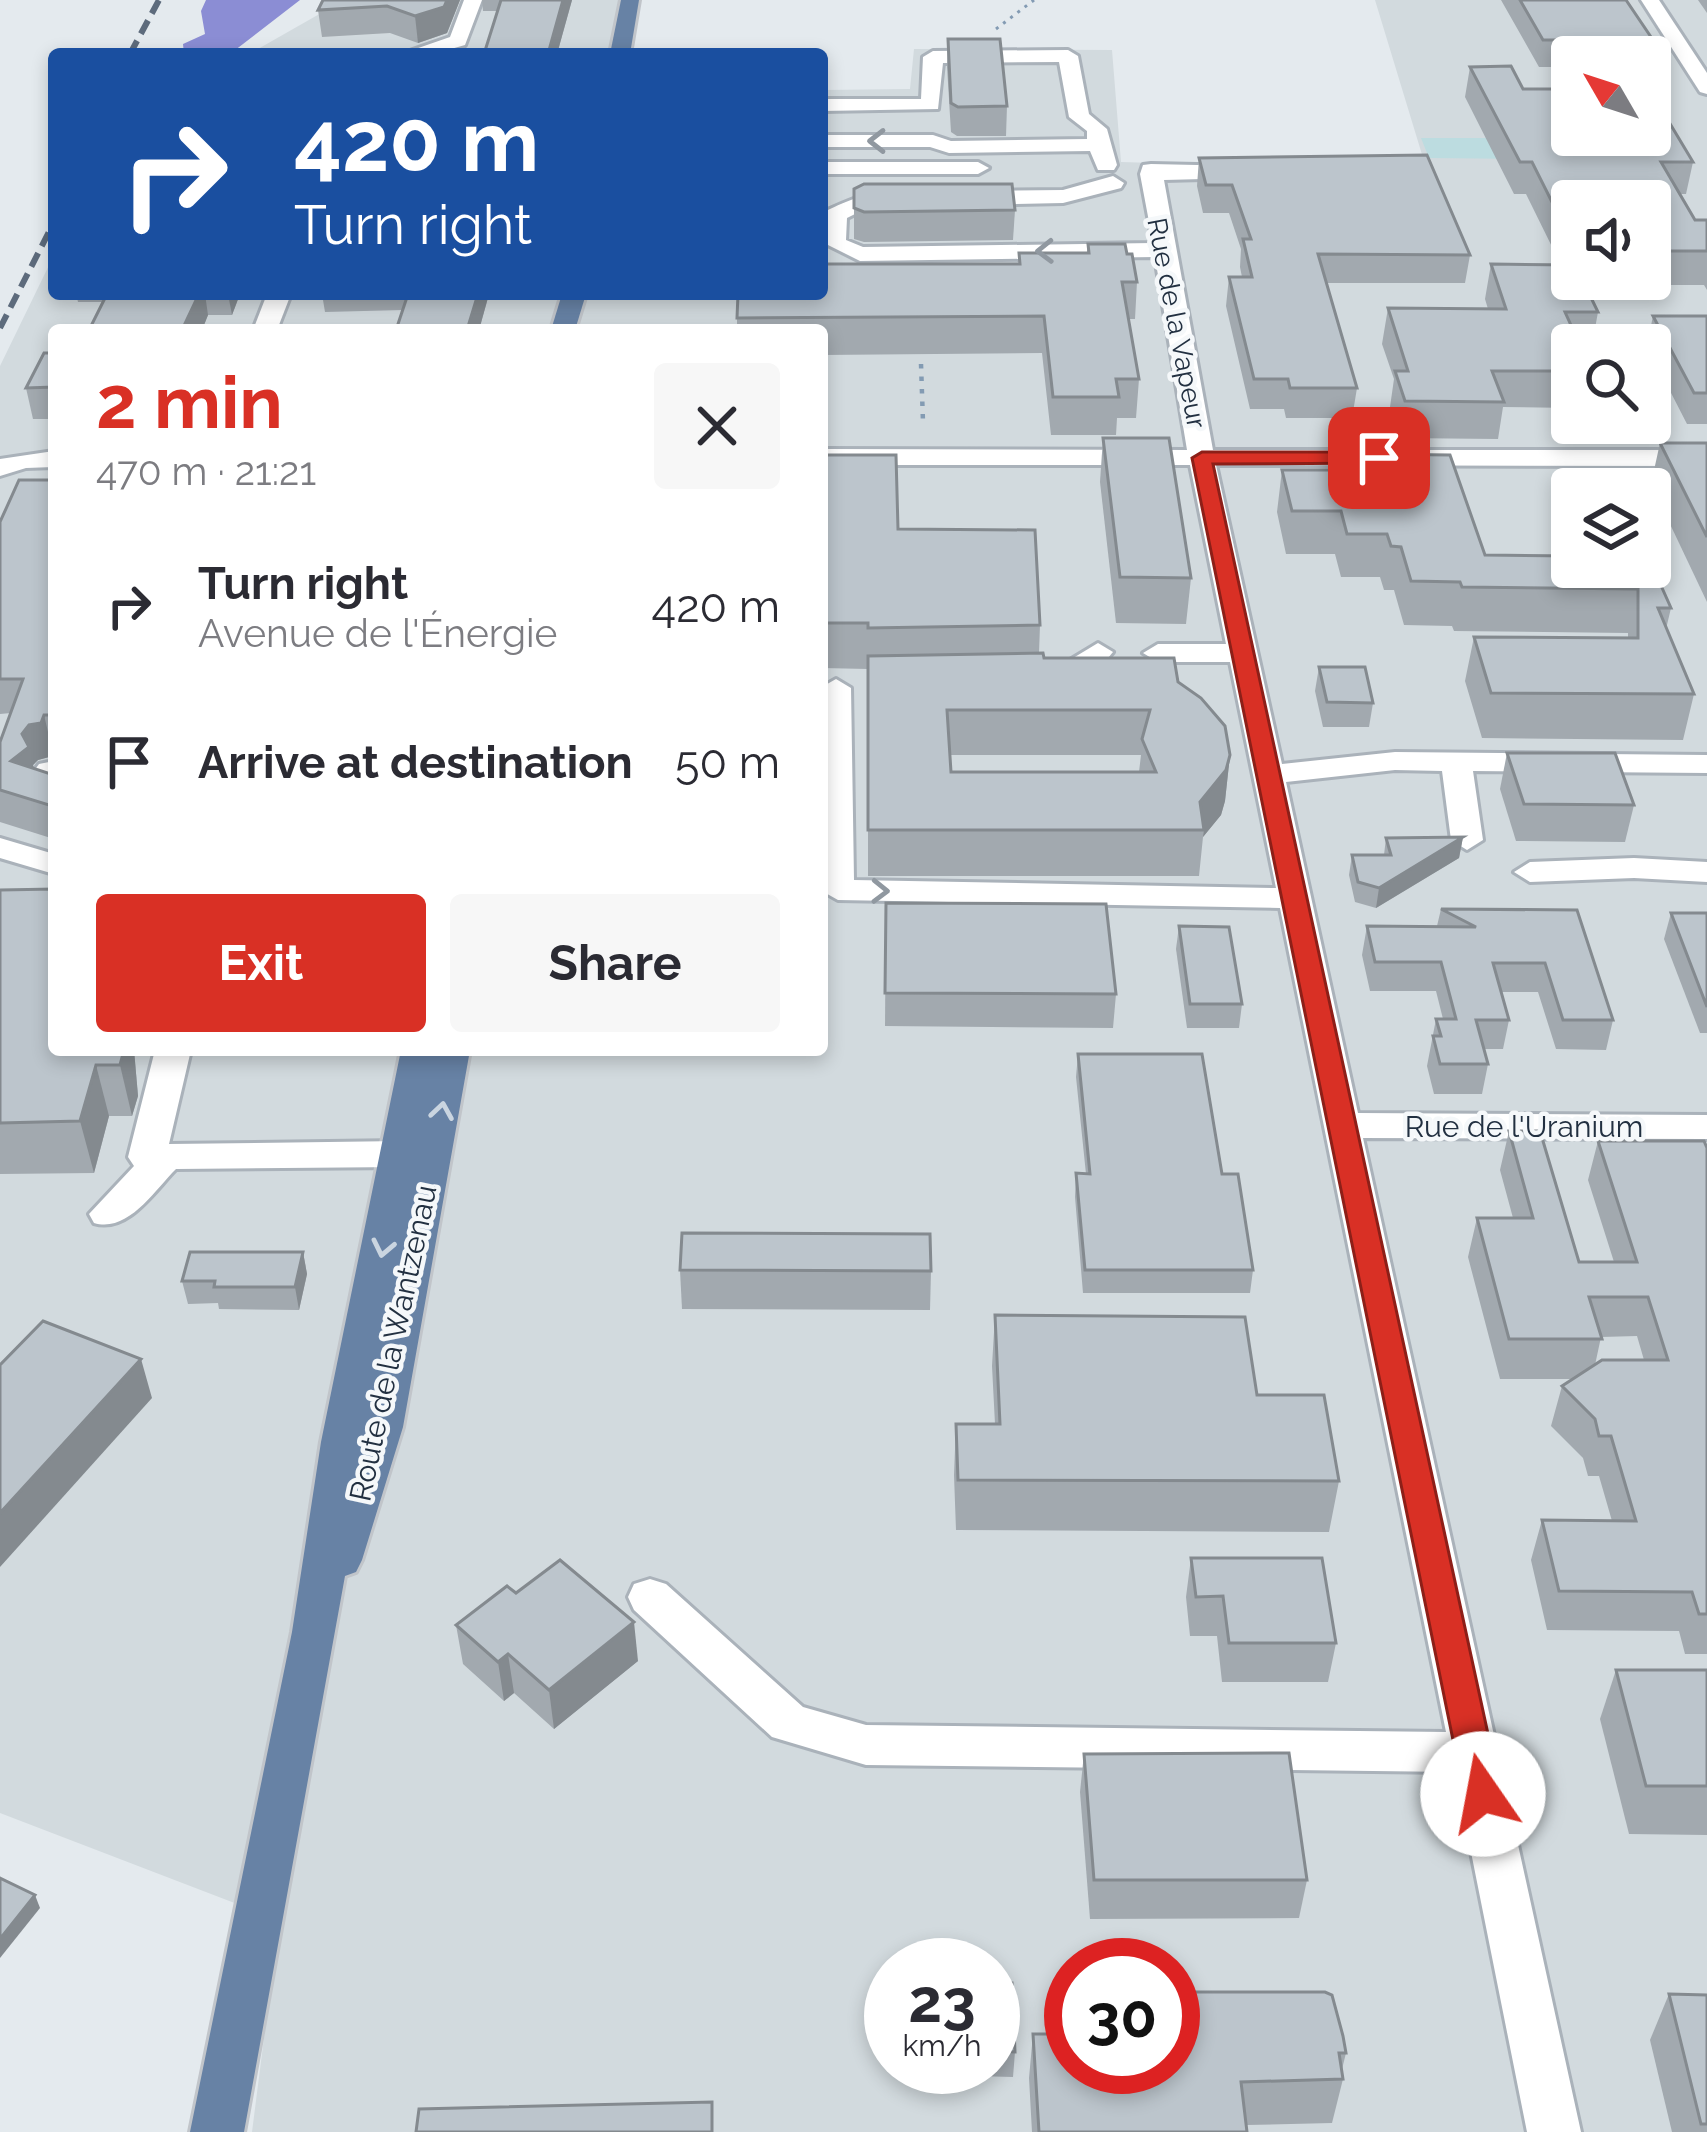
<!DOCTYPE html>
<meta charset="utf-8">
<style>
:root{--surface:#fff;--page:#f7f7f7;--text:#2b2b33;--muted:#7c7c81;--accent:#d93025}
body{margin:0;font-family:Raleway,sans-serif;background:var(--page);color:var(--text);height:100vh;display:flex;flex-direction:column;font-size:45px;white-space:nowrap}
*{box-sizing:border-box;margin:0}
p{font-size:39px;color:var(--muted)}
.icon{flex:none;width:66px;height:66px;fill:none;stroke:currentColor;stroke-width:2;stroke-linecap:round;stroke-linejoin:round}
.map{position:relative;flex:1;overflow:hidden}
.details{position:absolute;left:48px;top:324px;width:780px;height:732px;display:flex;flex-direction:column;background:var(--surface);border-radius:12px;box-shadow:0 6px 18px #0003}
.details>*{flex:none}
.guide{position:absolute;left:48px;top:48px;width:780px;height:252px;border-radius:12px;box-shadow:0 6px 18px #0003;background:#1a4fa0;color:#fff;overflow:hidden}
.needle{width:78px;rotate:309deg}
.controls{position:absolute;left:1551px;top:36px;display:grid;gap:24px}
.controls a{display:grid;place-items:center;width:120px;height:120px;border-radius:12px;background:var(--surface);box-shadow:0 6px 18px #0003;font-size:60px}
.speed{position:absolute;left:864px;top:1938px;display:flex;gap:24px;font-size:60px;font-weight:700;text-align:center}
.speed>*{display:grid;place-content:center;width:156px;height:156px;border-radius:50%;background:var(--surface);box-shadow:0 6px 18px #0003;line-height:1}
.speed small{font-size:30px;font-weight:400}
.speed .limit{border:18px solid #d22;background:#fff;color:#111}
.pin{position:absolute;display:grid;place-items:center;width:102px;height:102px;color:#fff;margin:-51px;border-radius:24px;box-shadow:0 6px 18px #0006}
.me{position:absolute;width:132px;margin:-66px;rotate:348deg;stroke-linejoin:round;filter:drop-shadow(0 0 9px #0008)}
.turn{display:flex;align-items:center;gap:42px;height:252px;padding:0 48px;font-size:54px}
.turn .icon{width:156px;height:156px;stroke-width:2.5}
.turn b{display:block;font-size:84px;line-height:102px}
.round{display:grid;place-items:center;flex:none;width:126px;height:126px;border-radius:12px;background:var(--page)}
.overview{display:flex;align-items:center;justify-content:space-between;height:204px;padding:0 48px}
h1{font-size:72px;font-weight:700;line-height:90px;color:var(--accent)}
.primary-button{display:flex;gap:24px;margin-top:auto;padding:24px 48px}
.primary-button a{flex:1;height:138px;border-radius:12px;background:var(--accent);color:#fff;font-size:48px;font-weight:700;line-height:138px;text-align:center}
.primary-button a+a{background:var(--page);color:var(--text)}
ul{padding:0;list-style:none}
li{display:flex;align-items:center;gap:36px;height:156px;padding:0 48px}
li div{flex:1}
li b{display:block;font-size:45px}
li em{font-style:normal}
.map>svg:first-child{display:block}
.built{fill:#d2dade;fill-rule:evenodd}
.green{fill:#bcdce0}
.water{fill:#8b8dd4}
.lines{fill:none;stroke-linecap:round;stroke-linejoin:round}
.minor-casing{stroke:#aab2ba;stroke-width:6}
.major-casing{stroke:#c1c5ca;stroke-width:6}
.path-far1{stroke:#839bb3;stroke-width:3;stroke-dasharray:3 6;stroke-linecap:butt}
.path{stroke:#839bb3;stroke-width:4.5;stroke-dasharray:4.5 8;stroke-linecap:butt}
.minor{fill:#fff;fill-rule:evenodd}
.major{fill:#6782a5;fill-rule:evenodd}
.rail{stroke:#5d6b7c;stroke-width:6;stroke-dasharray:15 8;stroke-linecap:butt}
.wall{fill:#a2a9af;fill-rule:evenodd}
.shaded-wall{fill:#848a8f}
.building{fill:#bcc5cc;stroke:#848a8f;stroke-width:3;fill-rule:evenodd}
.oneway{stroke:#9098a0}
.oneway2{stroke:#cad5e0}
.route{fill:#d93025;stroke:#8d1f18;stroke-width:3}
.labels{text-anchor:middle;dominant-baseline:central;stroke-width:9;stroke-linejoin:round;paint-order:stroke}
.far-street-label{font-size:27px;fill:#223041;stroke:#f5f8fa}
.street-label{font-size:30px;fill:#223041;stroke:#f5f8fa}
</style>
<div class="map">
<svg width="1707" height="2132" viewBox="0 0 1707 2132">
<rect width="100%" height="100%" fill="#e4eaee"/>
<g class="built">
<path d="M344,0H622L611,54H249Z"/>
<path d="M1375,0H1707V2132H252L279,1920L0,1813V366L54,255V294H822V90L910,89L914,49L1112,50L1121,162L1427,171ZM1572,57H1650V135H1572ZM1572,201H1650V279H1572ZM54,330H822V1050H54ZM1572,345H1650V423H1572ZM1572,489H1650V567H1572ZM891,1965H993V2067H891ZM1071,1965H1173V2067H1071Z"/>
</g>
<path class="green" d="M1421,138H1527L1537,159L1429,158Z"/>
<path class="water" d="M206,0H300L230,54H184L183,44L205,34L201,11Z"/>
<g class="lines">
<defs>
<g id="minor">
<path d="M464,0H482L465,45L433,54H401L450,37Z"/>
<path d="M1641,0H1659L1707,73V94L1700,92Z"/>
<path d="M1068,50L1078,56L1089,114L1107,129L1117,165L1114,170H1098L1090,151L949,153L930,147H822V135H933L951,141L1087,139V131L1069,117L1059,62L943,63L938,109L822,111V99H921L923,57L933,51Z"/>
<path d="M822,162H978L989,168L978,174H822Z"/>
<path d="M1151,164L1243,166L1254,172L1243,178L1164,180L1213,450H1707V466L1216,465L1282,764L1395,752L1707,755V773L1473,771L1483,840L1467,850L1451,840L1442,771L1395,770L1286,782L1358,1113L1707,1115V1139L1363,1138L1581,2132H1527L1455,1772L866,1765L772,1737L634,1610L628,1597L634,1584L650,1579L666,1584L803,1707L866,1725L1446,1732L1280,908L838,900L822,891V687L836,679L851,688L854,880L1276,888L1230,662H1158L1143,653L1158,644H1226L1190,465H822V449L1187,450L1155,257L860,261L824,243L828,210C852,199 890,181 913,199L910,204L869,207L847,218L846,240L863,247L1153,243L1140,174L1143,165Z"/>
<path d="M1113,176L1124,183L1121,188L1063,203L963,205L952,198L963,191L1063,190Z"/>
<path d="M267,294H291L277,330H253Z"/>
<path d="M54,451V467L26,468L0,476V459Z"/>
<path d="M1098,643L1113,652L1108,658L1045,693L1030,684Z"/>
<path d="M54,761V779L39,778L34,771L39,764Z"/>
<path d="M0,838L54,854V874L0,858Z"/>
<path d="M1634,858L1707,862V882L1634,878L1530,882L1514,872L1530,862Z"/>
<path d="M155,1050H191L169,1144L402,1141L415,1145L421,1154L415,1163L402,1167L176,1169C154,1191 128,1233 94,1223L89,1214L134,1166L128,1157Z"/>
</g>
<g id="major">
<path d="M621,0H639L630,54H610Z"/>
<path d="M562,294H586L575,330H551Z"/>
<path d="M401,1050H470L403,1427L362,1560L356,1572L345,1576L244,2132H190L292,1632L321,1442Z"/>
</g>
</defs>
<use href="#minor" class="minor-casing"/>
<use href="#major" class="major-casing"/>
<path class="path-far1" d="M996,29L1034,0"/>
<path class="path" d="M921,364L923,422"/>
<use href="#minor" class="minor"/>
<use href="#major" class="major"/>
<g class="rail">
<path d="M130,54L159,0"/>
<path d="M0,328L54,222"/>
</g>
</g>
<g class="wall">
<path d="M323,0H460L447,33L418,43L390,33L322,37L318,10Z"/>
<path d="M482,0H572L557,54H484L498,11H483Z"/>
<path d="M1501,0H1626L1653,40L1649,57H1572V67H1539Z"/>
<path d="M1698,0H1707V13Z"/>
<path d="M948,39L1007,106L1006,136H957L951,132L947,67Z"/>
<path d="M1470,67L1693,162L1686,194H1680L1695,220H1707V290L1704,285H1585L1598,312L1592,345H1572V408L1503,407L1498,439L1400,438L1390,407L1394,379L1382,344L1388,308L1488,309L1485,299L1491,264L1561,265L1526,194H1514L1465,97ZM1572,201H1650V279H1572Z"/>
<path d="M1199,158L1470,255L1465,283H1326L1357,388L1352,418H1286L1284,409H1250L1226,306L1229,277H1242L1240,267L1241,249L1229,213H1203L1197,186Z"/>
<path d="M854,189L1015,210L1013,240L864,242L854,239Z"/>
<path d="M1088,244L1127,254L1137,282L1135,319H1128L1139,379L1136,418H1117L1116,435H1051L1042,353L822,355V330H737V318L1019,264V253H1087Z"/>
<path d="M76,294H240L232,315H208L202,330H89L103,302H78Z"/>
<path d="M322,294H489L479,330H396L403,310L325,312Z"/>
<path d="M1653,316H1707V424H1687L1650,352V345H1647Z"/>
<path d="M54,353V419H33L26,388Z"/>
<path d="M1103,438L1191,578L1186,624L1116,623L1100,482Z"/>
<path d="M1660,443H1707V602L1651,484Z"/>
<path d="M1366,454L1485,555L1650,567L1671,608L1666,629L1694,694L1683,740L1482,738L1465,681L1474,637L1628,638V633L1454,631L1452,626L1404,625L1394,590H1384L1380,577H1341L1335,554H1286L1277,512L1282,470H1364Z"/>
<path d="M822,455L898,529L1040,625L1039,653L1044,658L1178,682L1230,755L1225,801L1221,815L1203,837L1199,876H868V669L822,668ZM950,755H1141L1139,772H951Z"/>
<path d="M54,480V749L49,757L38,760L33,765L34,769L54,775V839L0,822V742L11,713L0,714V522Z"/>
<path d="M1319,667L1373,703L1369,727H1323L1315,691Z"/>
<path d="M1507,753L1634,805L1625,842L1516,841L1500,789Z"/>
<path d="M1463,837L1459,858L1376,908L1355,902L1349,875L1352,855H1384L1386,838Z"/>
<path d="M0,890L54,1050H134L138,1096L132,1116H109L94,1173L0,1174Z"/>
<path d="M886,903L1116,994L1113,1028L885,1026Z"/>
<path d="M1441,909L1577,910L1613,1020L1606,1050L1556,1049L1538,992H1501L1509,1020L1503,1049H1484L1488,1064L1482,1094H1434L1427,1066L1436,1019H1443L1436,991H1370L1362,955L1367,926H1437Z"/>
<path d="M1671,913H1707V1033H1700L1664,939Z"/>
<path d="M1179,926L1242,1004L1239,1028H1187L1176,949Z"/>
<path d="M1078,1054L1222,1174L1253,1270L1250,1293H1083L1075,1197L1076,1173L1086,1174L1076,1077Z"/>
<path d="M1509,1131L1579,1262H1614L1588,1180L1598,1141L1707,1148V1654H1685L1679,1631L1547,1630L1531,1560L1542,1520L1612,1521L1599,1476H1588L1583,1458L1551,1426L1562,1386L1573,1379H1500L1468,1257L1477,1218H1513L1500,1170ZM1637,1336L1644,1360L1595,1365L1601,1337Z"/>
<path d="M303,1252L307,1274L299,1310L219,1309L218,1303L188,1304L182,1281Z"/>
<path d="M680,1270L931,1271L930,1310L682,1309Z"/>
<path d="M995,1315L1257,1395L1339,1481L1329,1532L956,1530L954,1475L956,1424H995L992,1366Z"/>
<path d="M1191,1558L1336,1643L1328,1682H1222L1217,1636H1190L1186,1597Z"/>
<path d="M516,1593L638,1661L554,1729L514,1693L504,1701L463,1664L456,1625Z"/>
<path d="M1616,1670H1707V1835L1629,1834L1600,1719Z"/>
<path d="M1084,1754L1307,1880L1299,1918L1090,1919L1080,1792Z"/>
<path d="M993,1983L1015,2052L1013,2077L937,2075V2067H993Z"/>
<path d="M1669,1994L1707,1995V2132H1672L1650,2040Z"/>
<path d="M1033,2034L1346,2053L1342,2069L1343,2079L1332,2123L1246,2125L1247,2132H1032L1029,2078Z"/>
</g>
<g class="shaded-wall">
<path d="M447,0H460L447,33L418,43L415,16Z"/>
<path d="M563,0H572L557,54H548Z"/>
<path d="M199,294H205L208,315L202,330H182Z"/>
<path d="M228,294H240L232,315Z"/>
<path d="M478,294H489L479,330H467Z"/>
<path d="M44,715L52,749L49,757L38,760L33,765L38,782L11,761L22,734L29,725Z"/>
<path d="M1230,755L1225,801L1221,815L1203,837L1204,830L1200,802Z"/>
<path d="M1463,837L1459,858L1376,908L1379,888Z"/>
<path d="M124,1050H134L138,1096L132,1116L120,1065Z"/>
<path d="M96,1065L109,1116L94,1173L80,1121Z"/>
<path d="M303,1252L307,1274L299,1310L295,1287Z"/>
<path d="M141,1359L152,1398L0,1567V1513Z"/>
<path d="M634,1622L638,1661L554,1729L549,1690Z"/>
<path d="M508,1654L514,1693L504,1701L498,1662Z"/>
<path d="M35,1895L40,1908L0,1958V1939Z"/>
</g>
<g class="building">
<path d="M323,0H447L444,7L415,16L387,6L318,10Z"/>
<path d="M501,0H563L548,54H406H484Z"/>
<path d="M1520,0H1626L1653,40H1543Z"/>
<path d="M948,39H1000L1007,106L958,107L951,103Z"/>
<path d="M235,52H268L267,54H229Z"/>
<path d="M1511,66L1523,89H1572V135H1650V97H1654L1693,162H1661L1695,220H1707V251H1650V201H1572V242L1532,162H1520L1470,67Z"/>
<path d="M1427,155L1470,255L1318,254L1357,388H1290L1288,379H1254L1229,277H1252L1243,239H1251L1232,185H1206L1199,158Z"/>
<path d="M864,184H1012L1015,210L864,212L854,208V189Z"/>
<path d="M1088,244H1125L1127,254H1132L1137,282H1122L1139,379H1116L1119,397H1053L1044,316L737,318L738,294H822V264H1020L1019,253H1089Z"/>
<path d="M1491,264L1572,265V279H1582L1598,312H1565L1580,345H1572V371H1492L1504,402L1405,401L1395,371H1408L1388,308L1506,309Z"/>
<path d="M107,294H199L182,330H89Z"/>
<path d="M408,294H478L467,330H396Z"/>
<path d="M1653,316H1707V393H1694Z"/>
<path d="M44,353H54V387L26,388Z"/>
<path d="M1103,438H1169L1191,578L1120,577Z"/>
<path d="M1660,443H1707V537Z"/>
<path d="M1366,454L1450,455L1485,555L1572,556V567H1650V561L1671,608H1658L1694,694L1491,693L1474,637L1638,638V589L1462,587L1460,582L1411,581L1401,547L1391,546L1387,534H1347L1341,511H1292L1282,470H1371Z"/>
<path d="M822,455H896L898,529L1035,530L1040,625L868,628V623H822Z"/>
<path d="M19,480H54V715H44L41,723L29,725L22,734L29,747L11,761L54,775V805L52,806L0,790V742L23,679H0V522Z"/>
<path d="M1043,653L1044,658H1174L1178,682L1201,698L1225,726L1230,755L1226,770L1200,802L1204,830H868V656ZM947,710H1150L1142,739L1156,772H951Z"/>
<path d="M1319,667H1365L1373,703L1327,702Z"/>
<path d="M1507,753H1615L1634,805L1524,804Z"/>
<path d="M1463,837L1379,888L1358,882L1352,855H1391L1386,838Z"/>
<path d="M54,889V1050H124L120,1065H96L80,1121L0,1123V890Z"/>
<path d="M886,903L1106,904L1116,994L885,993Z"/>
<path d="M1441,909L1577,910L1613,1020H1563L1545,963H1493L1509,1020H1476L1488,1064H1440L1433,1036H1441L1436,1019H1456L1441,962H1375L1367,926L1476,927Z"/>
<path d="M1671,913H1707V1007Z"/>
<path d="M1179,926L1229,927L1242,1004H1190Z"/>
<path d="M1078,1054H1202L1222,1174H1238L1253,1270H1085L1076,1173L1090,1174Z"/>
<path d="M1509,1131H1540L1579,1262H1637L1598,1141H1704L1707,1148V1614H1699L1692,1592L1559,1591L1542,1520L1636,1521L1611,1436H1599L1595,1419L1562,1386L1602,1360H1668L1648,1297H1589L1602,1339H1509L1477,1218H1533Z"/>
<path d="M682,1233L930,1234L931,1271L680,1270Z"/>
<path d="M190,1252H303L295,1287H214L215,1281H182Z"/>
<path d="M995,1315L1245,1317L1257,1395H1324L1339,1481L958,1480L956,1424H1000Z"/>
<path d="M43,1321L141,1359L0,1513V1365Z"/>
<path d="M1191,1558H1322L1336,1643H1229L1223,1596L1196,1597Z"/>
<path d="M560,1560L634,1622L549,1690L508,1654L498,1662L456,1625L507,1586L516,1593Z"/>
<path d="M1616,1670H1707V1786H1646Z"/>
<path d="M1289,1753L1307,1880H1094L1084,1754Z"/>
<path d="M0,1878L35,1895L0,1939Z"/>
<path d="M993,1983H1012L1015,2052L993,2051Z"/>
<path d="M1173,1992H1325L1332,1995L1343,2036L1346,2053H1339L1343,2079L1241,2082L1247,2132H1039L1033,2034H1071V2067H1173Z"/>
<path d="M1669,1994L1707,1995V2124H1701Z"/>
<path d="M712,2102V2132H416L419,2109Z"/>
</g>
<defs><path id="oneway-chevron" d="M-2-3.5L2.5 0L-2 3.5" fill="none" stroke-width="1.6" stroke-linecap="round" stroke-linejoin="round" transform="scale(3)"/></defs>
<g class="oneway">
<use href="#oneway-chevron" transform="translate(877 141) rotate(-180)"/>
<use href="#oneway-chevron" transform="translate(1045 251) rotate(179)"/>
<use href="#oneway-chevron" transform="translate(880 891) rotate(1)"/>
</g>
<g class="oneway2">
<use href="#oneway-chevron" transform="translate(442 1111) rotate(-81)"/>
<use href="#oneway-chevron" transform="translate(383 1248) rotate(102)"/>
</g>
<path class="route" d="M1379,452L1389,458L1386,463L1213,464L1501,1794L1495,1805L1483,1810L1470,1805L1464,1794L1192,458L1202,452Z"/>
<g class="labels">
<g class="far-street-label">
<text transform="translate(1177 323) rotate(79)">Rue de la Vapeur</text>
</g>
<g class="street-label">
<text x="1524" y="1126">Rue de l'Uranium</text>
<text transform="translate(393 1343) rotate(-78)">Route de la Wantzenau</text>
</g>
</g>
</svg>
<div class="controls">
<a><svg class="needle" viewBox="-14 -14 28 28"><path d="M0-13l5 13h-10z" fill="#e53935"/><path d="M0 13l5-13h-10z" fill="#7c7c81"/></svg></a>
<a><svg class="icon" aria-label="sound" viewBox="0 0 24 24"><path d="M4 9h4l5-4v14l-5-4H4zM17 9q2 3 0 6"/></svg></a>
<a><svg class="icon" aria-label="search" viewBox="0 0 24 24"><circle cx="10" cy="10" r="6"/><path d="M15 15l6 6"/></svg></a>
<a><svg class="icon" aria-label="layers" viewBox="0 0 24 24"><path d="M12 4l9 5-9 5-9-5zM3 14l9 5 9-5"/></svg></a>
</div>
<div class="speed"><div>23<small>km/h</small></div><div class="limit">30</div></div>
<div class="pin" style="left:1379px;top:458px;background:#d93025"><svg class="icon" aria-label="arrive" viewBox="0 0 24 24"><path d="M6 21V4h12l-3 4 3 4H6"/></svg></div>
<svg class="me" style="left:1483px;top:1794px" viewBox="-20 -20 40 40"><circle r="19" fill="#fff"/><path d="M0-13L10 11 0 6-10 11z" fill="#d93025"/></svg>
<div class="guide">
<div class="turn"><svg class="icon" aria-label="right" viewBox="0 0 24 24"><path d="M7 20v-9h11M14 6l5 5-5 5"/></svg><div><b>420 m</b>Turn right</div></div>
</div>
<section class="details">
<div class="overview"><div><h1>2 min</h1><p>470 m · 21:21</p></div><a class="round"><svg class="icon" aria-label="close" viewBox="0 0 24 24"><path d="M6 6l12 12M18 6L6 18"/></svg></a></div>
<ul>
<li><svg class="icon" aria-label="right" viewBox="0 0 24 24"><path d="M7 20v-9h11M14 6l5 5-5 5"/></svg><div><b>Turn right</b><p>Avenue de l'Énergie</p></div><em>420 m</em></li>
<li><svg class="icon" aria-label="arrive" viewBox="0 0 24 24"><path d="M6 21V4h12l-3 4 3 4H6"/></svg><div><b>Arrive at destination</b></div><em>50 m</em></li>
</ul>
<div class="primary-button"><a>Exit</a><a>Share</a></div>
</section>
</div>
